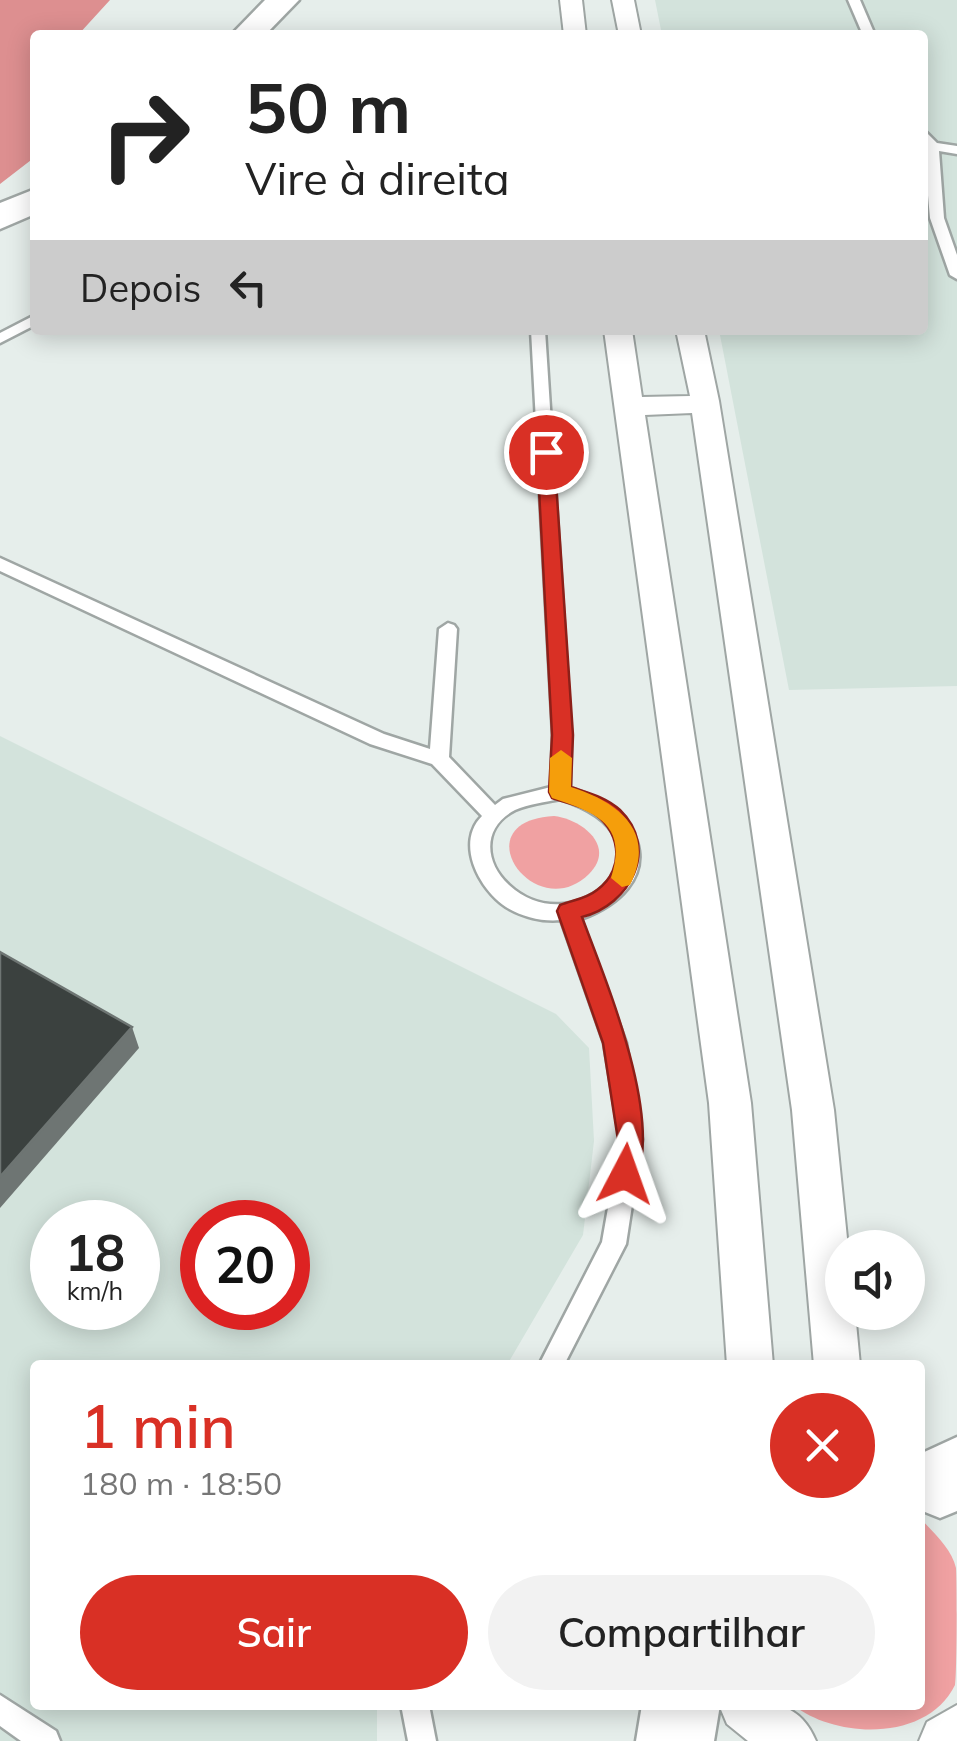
<!DOCTYPE html>
<html lang="pt">
<meta charset="utf-8">
<style>
:root{--surface:#fff;--page:#f2f2f2;--text:#222;--muted:#767676;--accent:#d93025}
body{margin:0;font-family:Mulish,sans-serif;background:var(--page);color:var(--text);height:100vh;display:flex;flex-direction:column;font-size:38px;white-space:nowrap}
*{box-sizing:border-box;margin:0}
p{font-size:32px;color:var(--muted)}
.icon{flex:none;width:55px;height:55px;fill:none;stroke:currentColor;stroke-width:2;stroke-linecap:round;stroke-linejoin:round}
.map{position:relative;flex:1;overflow:hidden}
.panel{position:absolute;left:30px;top:1360px;width:895px;height:350px;display:flex;flex-direction:column;background:var(--surface);border-radius:10px;box-shadow:0 5px 25px #0003}
.panel>*{flex:none}
.banner{position:absolute;left:30px;top:30px;width:898px;height:305px;border-radius:10px;box-shadow:0 5px 25px #0003;background:#fff;color:var(--text);overflow:hidden}
.controls{position:absolute;left:825px;top:1230px;display:grid;gap:20px}
.controls a{display:grid;place-items:center;width:100px;height:100px;border-radius:50%;background:var(--surface);box-shadow:0 5px 25px #0003;font-size:50px}
.speed{position:absolute;left:30px;top:1200px;display:flex;gap:20px;font-size:50px;font-weight:700;text-align:center}
.speed>*{display:grid;place-content:center;width:130px;height:130px;border-radius:50%;background:var(--surface);box-shadow:0 5px 25px #0003;line-height:1}
.speed small{font-size:25px;font-weight:400}
.speed .limit{border:15px solid #d22;background:#fff;color:#111}
.pin{position:absolute;display:grid;place-items:center;width:85px;height:85px;color:#fff;margin:-42px;border:5px solid #fff;border-radius:50%;box-shadow:0 2px 10px #0007}
.me{position:absolute;width:110px;margin:-55px;rotate:4deg;stroke-linejoin:round;filter:drop-shadow(0 0 8px #0008)}
.turn{display:flex;align-items:center;gap:35px;height:210px;padding:0 50px;font-size:45px}
.turn .icon{width:130px;height:130px;stroke-width:2.5}
.turn b{display:block;font-size:70px;line-height:85px}
.then{display:flex;align-items:center;height:95px;padding:0 50px;background:#0003;gap:20px;font-size:38px}
.round{display:grid;place-items:center;flex:none;width:105px;height:105px;border-radius:52px;background:var(--page)}
.overview{display:flex;align-items:center;justify-content:space-between;height:170px;padding:0 50px}
h1{font-size:60px;font-weight:600;line-height:75px;color:var(--accent)}
.button{display:flex;gap:20px;margin-top:auto;padding:20px 50px}
.button a{flex:1;height:115px;border-radius:60px;background:var(--accent);color:#fff;font-size:40px;font-weight:600;line-height:115px;text-align:center}
.button a+a{background:var(--page);color:var(--text)}
.map>svg:first-child{display:block}
.built{fill:#d3e3dc;fill-rule:evenodd}
.green{fill:#f0a1a2}
.forest{fill:#dd8f90}
.lines{fill:none;stroke-linecap:round;stroke-linejoin:round}
.service-casing{stroke:#9fa6a4;stroke-width:5}
.minor-casing{stroke:#9fa6a4;stroke-width:4}
.primary-casing{stroke:#9fa6a4;stroke-width:5}
.motorway-casing{stroke:#9fa6a4;stroke-width:5}
.service{fill:#fff;fill-rule:evenodd}
.minor{fill:#fff;fill-rule:evenodd}
.primary{fill:#fff;fill-rule:evenodd}
.motorway{fill:#fff;fill-rule:evenodd}
.shaded-wall{fill:#6e7573}
.building{fill:#3b413f;stroke:#6e7573;stroke-width:2.5}
.route{fill:#d93025;stroke:#8d1f18;stroke-width:2.5}
.slow{fill:#f59e0b}
</style>
<div class="map">
<svg width="957" height="1741" viewBox="0 0 957 1741">
<rect width="100%" height="100%" fill="#e6eeeb"/>
<g class="built">
<path d="M655,0H957V686L789,690L719,330H922V35H662Z"/>
<path d="M0,736L556,1014L589,1048L594,1141L583,1235L507,1365H35V1705H377V1741H0ZM52,1222H138V1308H52ZM202,1222H288V1308H202Z"/>
</g>
<g class="green">
<path d="M554,816C581,819 617,846 589,874C535,927 460,821 554,816Z"/>
<path d="M920,1518C933,1532 952,1549 956,1568C957,1582 957,1673 955,1685C928,1741 838,1740 793,1705H920Z"/>
</g>
<path class="forest" d="M0,0H110L78,35H35V157L0,184Z"/>
<g class="lines">
<defs>
<g id="service">
<path d="M848,0H860L875,35H863Z"/>
<path d="M922,128L937,143L957,146V154L939,151L944,218L957,255V279L950,275L930,218Z"/>
<path d="M35,315V325L0,343V333Z"/>
<path d="M531,330H545L571,735L570,788C651,813 669,886 581,919L626,1043L642,1140L626,1244L564,1365H539L602,1242L620,1140L604,1043L561,920C543,922 522,917 506,907C479,889 455,843 482,816L432,764L370,744L0,571V558L384,734L430,749L439,629L448,623L454,625L457,629L449,757L495,805L503,799L551,787L553,735ZM560,799C689,840 577,948 509,885C484,862 482,827 515,810C528,804 546,802 560,799Z"/>
<path d="M0,1695L56,1731L60,1741H21L0,1726Z"/>
<path d="M401,1705H429L436,1741H408Z"/>
</g>
<g id="minor">
<path d="M560,0H582L586,35H564Z"/>
<path d="M612,0H634L641,35H619Z"/>
<path d="M604,330H632L642,397L690,396L676,330H704L719,401L834,1110L848,1248H842V1312H855L860,1365H814L792,1110L692,413L645,415L751,1103L773,1365H727L709,1103Z"/>
<path d="M719,1705C763,1705 796,1694 816,1741H748L727,1724Z"/>
<path d="M957,1705V1741H919L927,1722Z"/>
</g>
<g id="primary">
<path d="M265,0H299L265,35H231Z"/>
<path d="M35,189V214L0,229V203Z"/>
</g>
<g id="motorway">
<path d="M957,1437V1511L940,1518L920,1510V1454Z"/>
<path d="M642,1705H720L714,1741H636Z"/>
</g>
</defs>
<use href="#service" class="service-casing"/>
<use href="#minor" class="minor-casing"/>
<use href="#primary" class="primary-casing"/>
<use href="#motorway" class="motorway-casing"/>
<use href="#service" class="service"/>
<use href="#minor" class="minor"/>
<use href="#primary" class="primary"/>
<use href="#motorway" class="motorway"/>
</g>
<path class="shaded-wall" d="M132,1027L139,1048L0,1208V1177Z"/>
<path class="building" d="M0,952L132,1027L0,1177Z"/>
<path class="route" d="M546,447L554,452L573,735L571,787C588,793 606,797 620,810C660,849 630,905 582,917C606,982 664,1118 635,1183L625,1186L616,1183L612,1174L618,1140L603,1043L557,911L560,905C573,900 586,899 597,890C627,868 620,828 590,811C578,805 564,802 552,798L549,792L552,735L537,452Z"/>
<path class="slow" d="M561,750L572,758L571,787C618,802 657,831 630,885L622,887L611,878C628,824 597,813 552,798L549,792L550,758Z"/>
</svg>
<div class="controls">
<a><svg class="icon" aria-label="sound" viewBox="0 0 24 24"><path d="M4 9h4l5-4v14l-5-4H4zM17 9q2 3 0 6"/></svg></a>
</div>
<div class="speed"><div>18<small>km/h</small></div><div class="limit">20</div></div>
<div class="pin" style="left:546px;top:452px;background:#d93025"><svg class="icon" aria-label="arrive" viewBox="0 0 24 24"><path d="M6 21V4h12l-3 4 3 4H6"/></svg></div>
<svg class="me" style="left:625px;top:1174px" viewBox="-20 -20 40 40"><path d="M0-17L14 15 0 8-14 15z" fill="#d93025" stroke="#fff" stroke-width="4"/></svg>
<div class="banner">
<div class="turn"><svg class="icon" aria-label="right" viewBox="0 0 24 24"><path d="M7 20v-9h11M14 6l5 5-5 5"/></svg><div><b>50 m</b>Vire à direita</div></div>
<div class="then">Depois<svg class="icon" aria-label="left" viewBox="0 0 24 24"><path d="M17 20v-9H6M10 6l-5 5 5 5"/></svg></div>
</div>
<section class="panel">
<div class="overview"><div><h1>1 min</h1><p>180 m · 18:50</p></div><a class="round" style="background:#d93025;color:#fff"><svg class="icon" aria-label="close" viewBox="0 0 24 24"><path d="M6 6l12 12M18 6L6 18"/></svg></a></div>
<div class="button"><a>Sair</a><a>Compartilhar</a></div>
</section>
</div>
